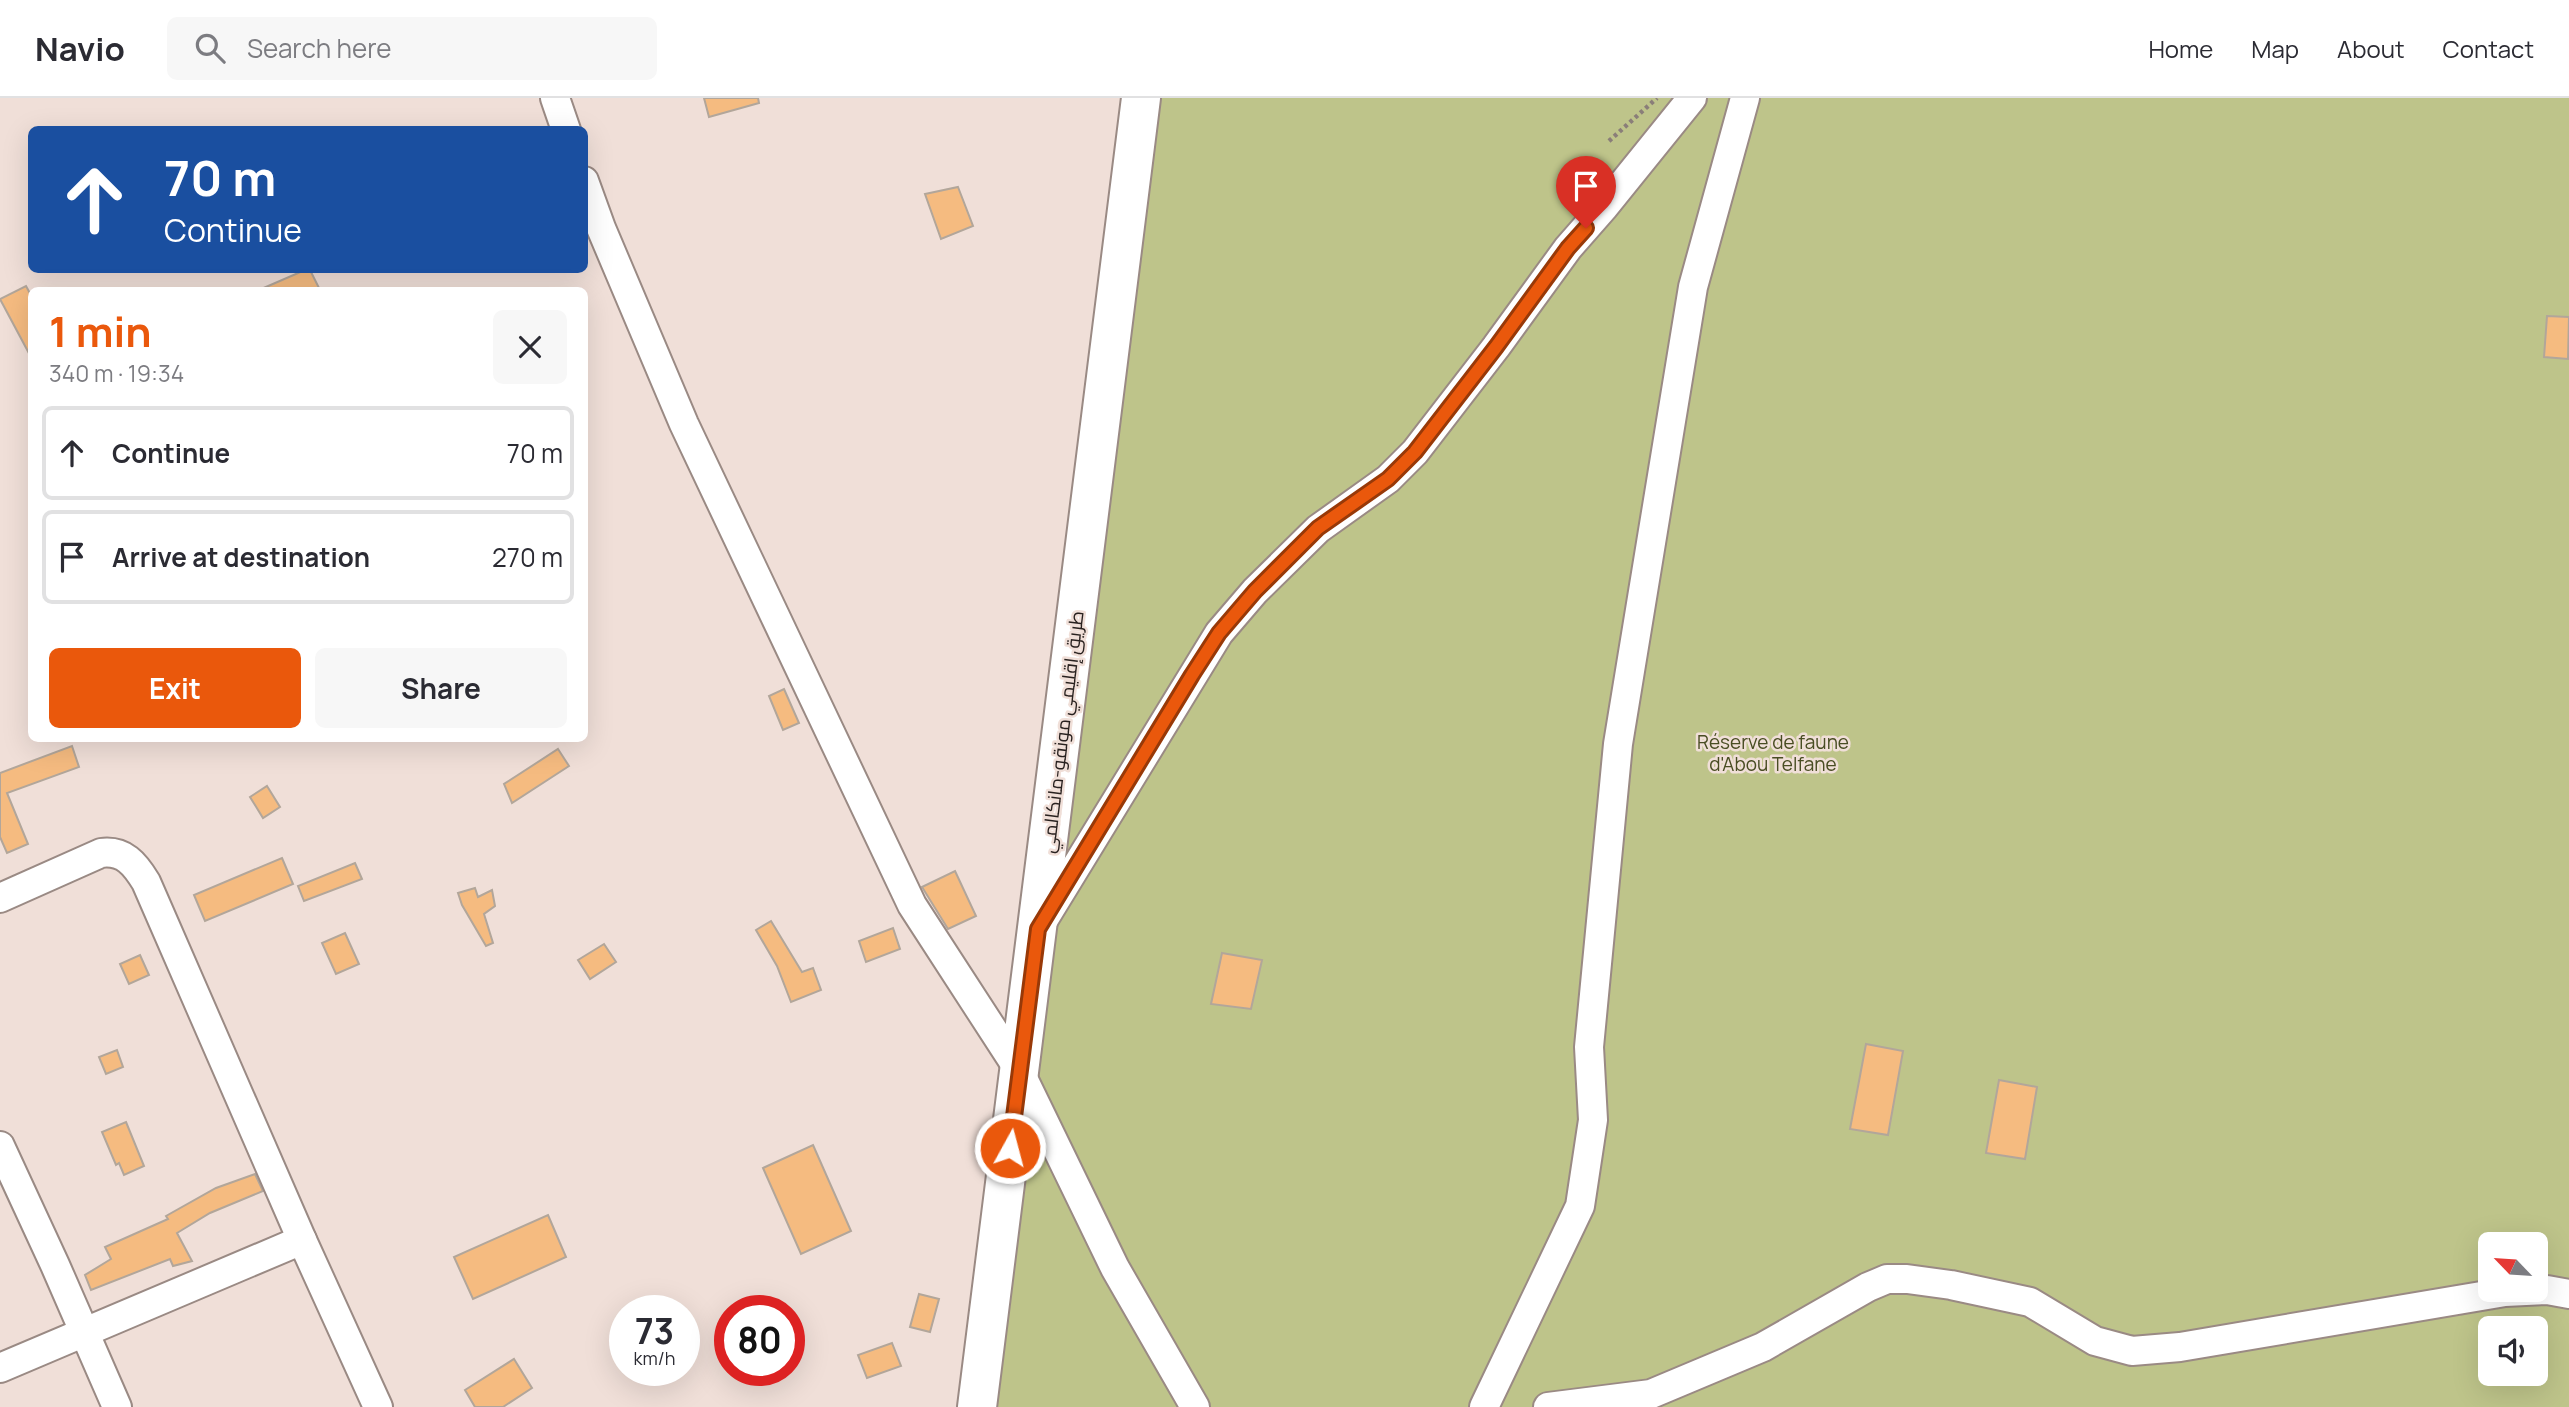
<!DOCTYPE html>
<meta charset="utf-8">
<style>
:root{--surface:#fff;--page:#f7f7f7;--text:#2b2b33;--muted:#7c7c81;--line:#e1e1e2;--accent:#ea580c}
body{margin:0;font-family:Manrope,Cairo,sans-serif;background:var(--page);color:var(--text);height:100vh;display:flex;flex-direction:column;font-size:26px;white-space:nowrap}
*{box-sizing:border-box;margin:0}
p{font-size:23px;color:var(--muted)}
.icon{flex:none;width:38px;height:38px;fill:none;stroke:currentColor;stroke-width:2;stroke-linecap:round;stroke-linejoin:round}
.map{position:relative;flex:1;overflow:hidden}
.panel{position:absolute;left:28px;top:189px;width:560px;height:455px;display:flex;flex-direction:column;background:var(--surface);border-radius:10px;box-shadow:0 7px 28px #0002}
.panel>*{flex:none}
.hud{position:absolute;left:28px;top:28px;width:560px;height:147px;border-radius:10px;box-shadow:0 7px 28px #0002;background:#1a4fa0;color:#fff;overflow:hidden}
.needle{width:46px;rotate:295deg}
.tools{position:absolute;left:2478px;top:1134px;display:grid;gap:14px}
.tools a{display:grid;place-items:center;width:70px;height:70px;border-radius:10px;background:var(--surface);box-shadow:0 7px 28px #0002;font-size:35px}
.speed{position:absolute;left:609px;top:1197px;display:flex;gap:14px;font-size:35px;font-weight:700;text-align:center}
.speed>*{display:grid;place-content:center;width:91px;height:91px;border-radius:50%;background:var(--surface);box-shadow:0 7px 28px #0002;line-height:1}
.speed small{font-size:18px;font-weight:400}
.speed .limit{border:10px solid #d22;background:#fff;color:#111}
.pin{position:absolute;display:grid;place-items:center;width:60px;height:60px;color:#fff;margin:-72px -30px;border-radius:50% 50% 50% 0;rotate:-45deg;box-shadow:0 0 7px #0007}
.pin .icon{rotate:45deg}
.me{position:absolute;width:77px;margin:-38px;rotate:7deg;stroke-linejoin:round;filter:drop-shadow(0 0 5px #0008)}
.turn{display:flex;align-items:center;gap:24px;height:147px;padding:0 21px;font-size:32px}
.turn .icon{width:91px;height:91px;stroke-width:2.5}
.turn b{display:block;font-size:49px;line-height:60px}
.round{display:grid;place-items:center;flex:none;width:74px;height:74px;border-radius:10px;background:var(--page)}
.head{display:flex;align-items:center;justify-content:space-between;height:119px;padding:0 21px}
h1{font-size:42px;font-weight:700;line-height:52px;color:var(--accent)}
.action{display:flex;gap:14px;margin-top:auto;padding:14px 21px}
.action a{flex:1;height:80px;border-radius:10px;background:var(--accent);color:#fff;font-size:28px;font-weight:700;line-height:80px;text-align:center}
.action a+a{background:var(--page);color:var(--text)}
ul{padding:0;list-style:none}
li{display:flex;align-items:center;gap:21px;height:94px;margin:0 14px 10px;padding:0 7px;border:4px solid var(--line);border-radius:10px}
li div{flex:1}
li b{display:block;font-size:26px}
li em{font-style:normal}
header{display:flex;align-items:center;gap:42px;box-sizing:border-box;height:98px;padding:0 35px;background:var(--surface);border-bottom:2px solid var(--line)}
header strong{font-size:33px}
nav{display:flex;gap:38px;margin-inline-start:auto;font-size:24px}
.search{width:490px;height:63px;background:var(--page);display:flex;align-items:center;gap:18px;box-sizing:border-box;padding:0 24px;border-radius:10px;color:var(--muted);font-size:26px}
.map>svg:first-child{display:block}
.green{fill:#bec48a;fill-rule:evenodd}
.building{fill:#f5bb80;stroke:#b2a69a;stroke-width:2}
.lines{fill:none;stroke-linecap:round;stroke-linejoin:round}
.minor-casing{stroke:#9a8a84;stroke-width:32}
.highway-casing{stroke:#9a8a84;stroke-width:42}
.path{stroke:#8a7e79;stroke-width:4.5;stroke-dasharray:3.5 3.5;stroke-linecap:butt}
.minor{stroke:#fff;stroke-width:28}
.highway{stroke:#fff;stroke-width:38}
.route-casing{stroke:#983908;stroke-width:18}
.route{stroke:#ea580c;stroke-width:12}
.labels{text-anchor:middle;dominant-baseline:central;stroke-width:5;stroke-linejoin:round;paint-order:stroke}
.street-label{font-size:19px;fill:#28211f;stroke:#f0dfd8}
.park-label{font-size:19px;fill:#494d23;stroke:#f0dfd8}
</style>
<header>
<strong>Navio</strong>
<div class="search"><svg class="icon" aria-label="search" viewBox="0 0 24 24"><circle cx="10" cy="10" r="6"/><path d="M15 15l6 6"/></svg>Search here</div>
<nav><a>Home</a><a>Map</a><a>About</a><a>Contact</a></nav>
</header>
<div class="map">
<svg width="2569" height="1309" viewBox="0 0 2569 1309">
<rect width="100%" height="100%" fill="#f0dfd8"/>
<path class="green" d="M1141,0H2569V1309H977ZM2490,1146H2536V1192H2490ZM2490,1230H2536V1276H2490Z"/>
<g class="building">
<path d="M704,0H758L759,5L709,19Z"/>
<path d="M958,89L973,128L941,141L925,96Z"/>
<path d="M305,172H310L320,192H259Z"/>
<path d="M26,188L32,199V261L0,201Z"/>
<path d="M2547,218L2569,219L2568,261L2544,259Z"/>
<path d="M784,591L799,625L783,632L769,598Z"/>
<path d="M72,648L79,669L7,695L28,746L7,755L0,739V675Z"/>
<path d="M558,651L569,668L512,705L504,686Z"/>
<path d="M267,688L280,709L263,720L250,699Z"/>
<path d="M282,760L293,786L205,823L194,797Z"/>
<path d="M355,765L362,781L304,803L298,788Z"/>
<path d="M955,773L976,818L948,831L922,789Z"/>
<path d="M475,790L478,799L492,792L495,808L484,816L493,845L486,848L462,807L458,795Z"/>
<path d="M771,823L802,874L813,870L821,892L791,904L777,868L756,832Z"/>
<path d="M893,830L900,851L866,864L859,843Z"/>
<path d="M345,835L359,866L336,876L322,845Z"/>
<path d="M604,846L616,864L590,881L578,862Z"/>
<path d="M1222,855L1262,862L1251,911L1211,906Z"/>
<path d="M140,857L149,877L129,886L120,866Z"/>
<path d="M1866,946L1903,953L1888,1037L1850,1031Z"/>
<path d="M117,952L123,969L106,976L99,959Z"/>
<path d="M1999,982L2037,989L2025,1061L1986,1055Z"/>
<path d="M126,1024L144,1068L124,1077L119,1065L116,1067L102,1034Z"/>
<path d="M813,1047L851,1133L801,1156L763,1070Z"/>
<path d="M255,1076L263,1093L210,1115L177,1135L192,1163L173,1168L170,1161L91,1192L85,1177L111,1161L105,1149L168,1121L166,1118L216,1090Z"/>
<path d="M548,1117L566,1159L473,1201L454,1159Z"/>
<path d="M919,1196L939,1201L930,1234L910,1229Z"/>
<path d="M892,1245L901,1268L867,1280L858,1257Z"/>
<path d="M514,1261L532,1290L503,1309H475L465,1292Z"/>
</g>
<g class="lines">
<defs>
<g id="minor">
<path d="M555,0L566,32"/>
<path d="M584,83L601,130L684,326L912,807L1019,972L1115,1170L1195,1309"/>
<path d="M0,800L101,755C124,752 135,766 146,784L302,1142L378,1309"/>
<path d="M1041,826L1219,535L1255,493L1318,431L1388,381L1415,354L1496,249L1568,150L1604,109L1692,0"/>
<path d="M0,1048L55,1167L117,1309"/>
<path d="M0,1270L302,1142"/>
<path d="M1484,1309L1580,1108L1593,1022L1589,949L1618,646L1693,189L1745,0"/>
<path d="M1548,1309L1651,1296L1763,1249L1868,1189L1887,1181H1907L1951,1187L2030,1204L2095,1243L2132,1253L2180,1249L2505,1194L2547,1192L2569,1196"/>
</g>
<path id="highway" d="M977,1309L1141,0"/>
</defs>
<use href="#minor" class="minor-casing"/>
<use href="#highway" class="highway-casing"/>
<path class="path" d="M1609,43L1657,0"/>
<use href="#minor" class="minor"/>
<use href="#highway" class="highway"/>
</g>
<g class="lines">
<defs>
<path id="route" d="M1010,1050L1038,831L1192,577L1219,535L1255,493L1318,430L1388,381L1415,354L1496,249L1568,150L1586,130"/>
</defs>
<use href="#route" class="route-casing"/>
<use href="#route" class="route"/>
</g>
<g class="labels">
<g class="street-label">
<text transform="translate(1062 634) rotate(-83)">طريق إقليمي مونقو-مانكالمي</text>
</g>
<g class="park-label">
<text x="1773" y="644">Réserve de faune<tspan x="1773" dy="22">d'Abou Telfane</tspan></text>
</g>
</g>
</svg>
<div class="tools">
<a><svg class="needle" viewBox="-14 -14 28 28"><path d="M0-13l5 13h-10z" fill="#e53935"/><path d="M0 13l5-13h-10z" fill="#7c7c81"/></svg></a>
<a><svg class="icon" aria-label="sound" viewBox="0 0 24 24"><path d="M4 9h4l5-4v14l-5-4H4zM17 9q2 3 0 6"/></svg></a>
</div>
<div class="speed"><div>73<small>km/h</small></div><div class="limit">80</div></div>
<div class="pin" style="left:1586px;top:130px;background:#d93025"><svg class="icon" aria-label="arrive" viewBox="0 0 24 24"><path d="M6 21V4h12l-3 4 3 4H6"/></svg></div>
<svg class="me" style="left:1010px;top:1050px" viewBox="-20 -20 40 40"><circle r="17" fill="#ea580c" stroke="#fff" stroke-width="3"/><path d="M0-11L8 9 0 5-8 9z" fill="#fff"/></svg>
<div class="hud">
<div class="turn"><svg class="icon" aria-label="ahead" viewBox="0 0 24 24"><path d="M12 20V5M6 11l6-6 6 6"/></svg><div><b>70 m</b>Continue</div></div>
</div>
<section class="panel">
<div class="head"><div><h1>1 min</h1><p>340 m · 19:34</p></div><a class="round"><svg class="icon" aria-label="close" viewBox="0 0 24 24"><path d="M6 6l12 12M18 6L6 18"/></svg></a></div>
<ul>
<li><svg class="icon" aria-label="ahead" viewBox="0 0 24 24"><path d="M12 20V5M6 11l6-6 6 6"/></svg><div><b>Continue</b></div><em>70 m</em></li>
<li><svg class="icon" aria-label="arrive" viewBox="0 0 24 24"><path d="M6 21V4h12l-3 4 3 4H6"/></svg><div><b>Arrive at destination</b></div><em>270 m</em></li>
</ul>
<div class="action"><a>Exit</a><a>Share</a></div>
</section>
</div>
